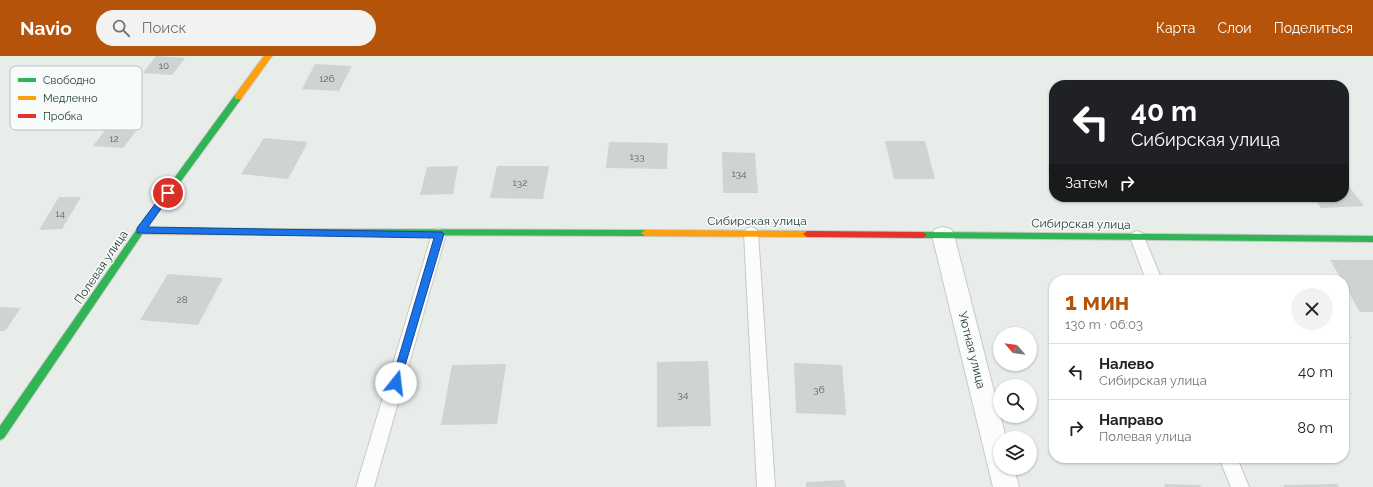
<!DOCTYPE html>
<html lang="ru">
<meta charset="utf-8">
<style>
:root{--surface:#fff;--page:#f2f2f2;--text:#202124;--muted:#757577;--line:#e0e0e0;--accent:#b45309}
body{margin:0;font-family:Raleway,sans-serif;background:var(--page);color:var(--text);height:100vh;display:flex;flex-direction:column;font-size:15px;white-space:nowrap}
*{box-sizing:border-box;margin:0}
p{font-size:13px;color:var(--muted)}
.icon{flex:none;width:22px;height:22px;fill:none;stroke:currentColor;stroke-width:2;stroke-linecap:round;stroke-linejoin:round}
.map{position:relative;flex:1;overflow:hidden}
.panel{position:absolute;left:1049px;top:219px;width:300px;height:188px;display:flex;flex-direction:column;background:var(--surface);border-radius:16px;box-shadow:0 1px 3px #0004}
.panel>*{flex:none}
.top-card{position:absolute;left:1049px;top:24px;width:300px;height:122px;border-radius:16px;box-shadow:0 1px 3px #0004;background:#202124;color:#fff;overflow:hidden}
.needle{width:26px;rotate:298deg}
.buttons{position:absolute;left:993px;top:271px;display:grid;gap:8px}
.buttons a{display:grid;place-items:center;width:44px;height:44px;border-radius:50%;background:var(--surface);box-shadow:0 1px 3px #0004;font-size:20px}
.pin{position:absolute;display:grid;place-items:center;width:34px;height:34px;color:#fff;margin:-17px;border:2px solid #fff;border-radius:50%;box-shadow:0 1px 4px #0007}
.me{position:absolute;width:44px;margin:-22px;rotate:16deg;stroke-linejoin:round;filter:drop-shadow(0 0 3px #0008)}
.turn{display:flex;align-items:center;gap:14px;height:84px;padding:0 16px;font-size:18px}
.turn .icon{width:52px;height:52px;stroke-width:2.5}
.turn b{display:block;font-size:28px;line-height:34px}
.then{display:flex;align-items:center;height:38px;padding:0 16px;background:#0003;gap:8px;font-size:15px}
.round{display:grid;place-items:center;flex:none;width:42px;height:42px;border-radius:21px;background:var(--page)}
.overview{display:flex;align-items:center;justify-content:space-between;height:68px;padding:0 16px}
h1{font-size:24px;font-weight:700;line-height:30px;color:var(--accent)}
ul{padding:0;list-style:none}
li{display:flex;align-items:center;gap:12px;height:56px;padding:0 16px;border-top:1px solid var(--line)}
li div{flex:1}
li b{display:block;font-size:15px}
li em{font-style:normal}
header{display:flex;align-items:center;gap:24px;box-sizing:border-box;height:56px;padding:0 20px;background:var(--accent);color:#fff}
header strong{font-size:19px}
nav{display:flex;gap:22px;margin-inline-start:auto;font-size:14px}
.search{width:280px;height:36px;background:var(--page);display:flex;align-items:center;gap:10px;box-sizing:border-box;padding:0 14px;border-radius:22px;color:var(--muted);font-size:15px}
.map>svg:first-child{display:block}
.building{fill:#cfd4d2}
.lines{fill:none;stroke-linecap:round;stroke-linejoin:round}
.lane-casing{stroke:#c5cac7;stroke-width:2}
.street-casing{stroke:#c5cac7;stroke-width:2}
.fast-casing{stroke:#c4cac7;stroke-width:2}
.slow-casing{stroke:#c4cac7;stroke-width:2}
.jam-casing{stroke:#c4cac7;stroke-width:2}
.lane{fill:#fcfcfc;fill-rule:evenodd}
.street{fill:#fcfcfc;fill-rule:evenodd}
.fast{fill:#30b455;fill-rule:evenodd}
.slow{fill:#ff9f0a;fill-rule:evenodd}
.jam{fill:#e5322d;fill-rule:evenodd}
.route{fill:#1a73e8;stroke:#114b97}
.labels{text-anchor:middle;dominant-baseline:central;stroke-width:3;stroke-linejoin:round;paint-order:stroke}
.number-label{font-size:10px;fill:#51665e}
.street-label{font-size:12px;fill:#264036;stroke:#f7fbf9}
.key{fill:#f7fbf9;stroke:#b8c3be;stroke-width:1}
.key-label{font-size:11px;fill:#264036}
</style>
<header>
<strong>Navio</strong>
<div class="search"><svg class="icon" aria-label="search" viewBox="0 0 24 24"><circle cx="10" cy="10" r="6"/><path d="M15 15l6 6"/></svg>Поиск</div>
<nav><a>Карта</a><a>Слои</a><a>Поделиться</a></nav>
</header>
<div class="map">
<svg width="1373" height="431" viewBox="0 0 1373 431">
<rect width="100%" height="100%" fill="#e8edea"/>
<g class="building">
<path d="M156,0L185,2L172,19L143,17Z"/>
<path d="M315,8L352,10L339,35L302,33Z"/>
<path d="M106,73L136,75L123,92L93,90Z"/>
<path d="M264,82L308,86L288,123L241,118Z"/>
<path d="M885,85H925L935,123H894Z"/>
<path d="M609,86L668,87L667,113L606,112Z"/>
<path d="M722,96L755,97L758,137H723Z"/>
<path d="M458,110L453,138L420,139L427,111Z"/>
<path d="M497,110H549L543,143L490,142Z"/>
<path d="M1048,112H1054V129Z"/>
<path d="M1344,124L1364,150L1321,152L1313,141H1344Z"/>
<path d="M59,141H81L62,173L39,174Z"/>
<path d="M1330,204H1373V256H1360L1344,228V224H1342Z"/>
<path d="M168,218L223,222L198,269L140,264Z"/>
<path d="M0,251L21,252L5,275H0Z"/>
<path d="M708,305L711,370L657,371V306Z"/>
<path d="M794,307L842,309L846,359L796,357Z"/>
<path d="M506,308L497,368L441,369L452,309Z"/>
<path d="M844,424L846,431H806V426Z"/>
<path d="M1164,428L1200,429L1201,431H1165Z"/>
<path d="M1337,428L1339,431H1284L1283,429Z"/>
</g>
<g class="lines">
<defs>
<g id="lane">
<path d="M751,171L756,173L758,177L775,431H757L744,177L746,173Z"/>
<path d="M439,172L444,174L446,178L374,431H356L432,178L434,174Z"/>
<path d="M1137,175L1142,177L1144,181L1162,224H1146L1130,181L1132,177Z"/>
<path d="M1219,402H1237L1249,431H1231Z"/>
</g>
<path id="street" d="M943,171L951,173L954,179L1006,382H1000V412H1014L1019,431H993L932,179L935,173Z"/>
<g id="fast">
<path d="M238,38L242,41L241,43L143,177L4,382L0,384V370L137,173L235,39Z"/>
<path d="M286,173L645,174L649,177L645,180L286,179L282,176Z"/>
<path d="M923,176L1373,180V186L923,182L919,179Z"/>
</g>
<g id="slow">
<path d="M264,0H272L241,43H235V39Z"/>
<path d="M140,172L286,173L290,176L286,179L140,178L136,175Z"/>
<path d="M645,174L807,175L811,178L807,181L645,180L641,177Z"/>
</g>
<path id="jam" d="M807,175L923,176L927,179L923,182L807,181L803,178Z"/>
</defs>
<use href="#lane" class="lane-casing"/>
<use href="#street" class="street-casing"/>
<use href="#fast" class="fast-casing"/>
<use href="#slow" class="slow-casing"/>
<use href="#jam" class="jam-casing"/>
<use href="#lane" class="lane"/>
<use href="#street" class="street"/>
<use href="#fast" class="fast"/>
<use href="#slow" class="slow"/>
<use href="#jam" class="jam"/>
</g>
<path class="route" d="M168,134L172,137L148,171L442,176L444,178L399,330H392L391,327L434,182L137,177V172L165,135Z"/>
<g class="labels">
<g class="number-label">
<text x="164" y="9">10</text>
<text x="327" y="22">126</text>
<text x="114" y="82">12</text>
<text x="637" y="100">133</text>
<text x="739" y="117">134</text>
<text x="520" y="126">132</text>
<text x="60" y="157">14</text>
<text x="182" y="243">28</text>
<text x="819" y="333">36</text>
<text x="683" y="338">34</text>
</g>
<g class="street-label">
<text x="757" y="165">Сибирская улица</text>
<text transform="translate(1081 168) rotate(1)">Сибирская улица</text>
<text transform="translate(101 211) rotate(-56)">Полевая улица</text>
<text transform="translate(972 294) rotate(76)">Уютная улица</text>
</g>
</g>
<rect x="10" y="10" width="132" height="64" rx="6" class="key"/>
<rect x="18" y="22" width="18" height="4" fill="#30b455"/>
<rect x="18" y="40" width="18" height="4" fill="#ff9f0a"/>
<rect x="18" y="58" width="18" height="4" fill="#e5322d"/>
<g class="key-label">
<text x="43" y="28">Свободно</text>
<text x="43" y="46">Медленно</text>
<text x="43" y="64">Пробка</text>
</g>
</svg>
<div class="buttons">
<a><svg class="needle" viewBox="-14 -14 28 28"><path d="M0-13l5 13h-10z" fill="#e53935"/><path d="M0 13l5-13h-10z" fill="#757577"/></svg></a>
<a><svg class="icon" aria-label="search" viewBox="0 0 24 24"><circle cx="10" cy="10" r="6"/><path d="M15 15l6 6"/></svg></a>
<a><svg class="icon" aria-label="layers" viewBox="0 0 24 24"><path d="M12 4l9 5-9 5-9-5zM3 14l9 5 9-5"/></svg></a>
</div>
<div class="pin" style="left:168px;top:137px;background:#d93025"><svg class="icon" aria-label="arrive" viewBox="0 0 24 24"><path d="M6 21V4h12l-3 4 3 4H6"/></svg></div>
<svg class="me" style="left:396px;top:327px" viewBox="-20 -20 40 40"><circle r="19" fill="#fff"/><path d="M0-13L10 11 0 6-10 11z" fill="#1a73e8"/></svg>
<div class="top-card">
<div class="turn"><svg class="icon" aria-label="left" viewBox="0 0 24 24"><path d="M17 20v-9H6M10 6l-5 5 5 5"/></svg><div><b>40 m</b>Сибирская улица</div></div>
<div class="then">Затем<svg class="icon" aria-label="right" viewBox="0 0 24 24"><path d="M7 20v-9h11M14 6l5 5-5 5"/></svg></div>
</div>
<section class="panel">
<div class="overview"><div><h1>1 мин</h1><p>130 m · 06:03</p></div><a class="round"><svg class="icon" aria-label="close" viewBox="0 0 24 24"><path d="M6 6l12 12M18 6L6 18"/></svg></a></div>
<ul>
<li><svg class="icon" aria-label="left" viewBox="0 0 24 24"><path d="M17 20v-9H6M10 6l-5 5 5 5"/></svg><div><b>Налево</b><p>Сибирская улица</p></div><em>40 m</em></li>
<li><svg class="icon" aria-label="right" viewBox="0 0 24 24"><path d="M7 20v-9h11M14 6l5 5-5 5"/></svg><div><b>Направо</b><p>Полевая улица</p></div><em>80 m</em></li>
</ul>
</section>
</div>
